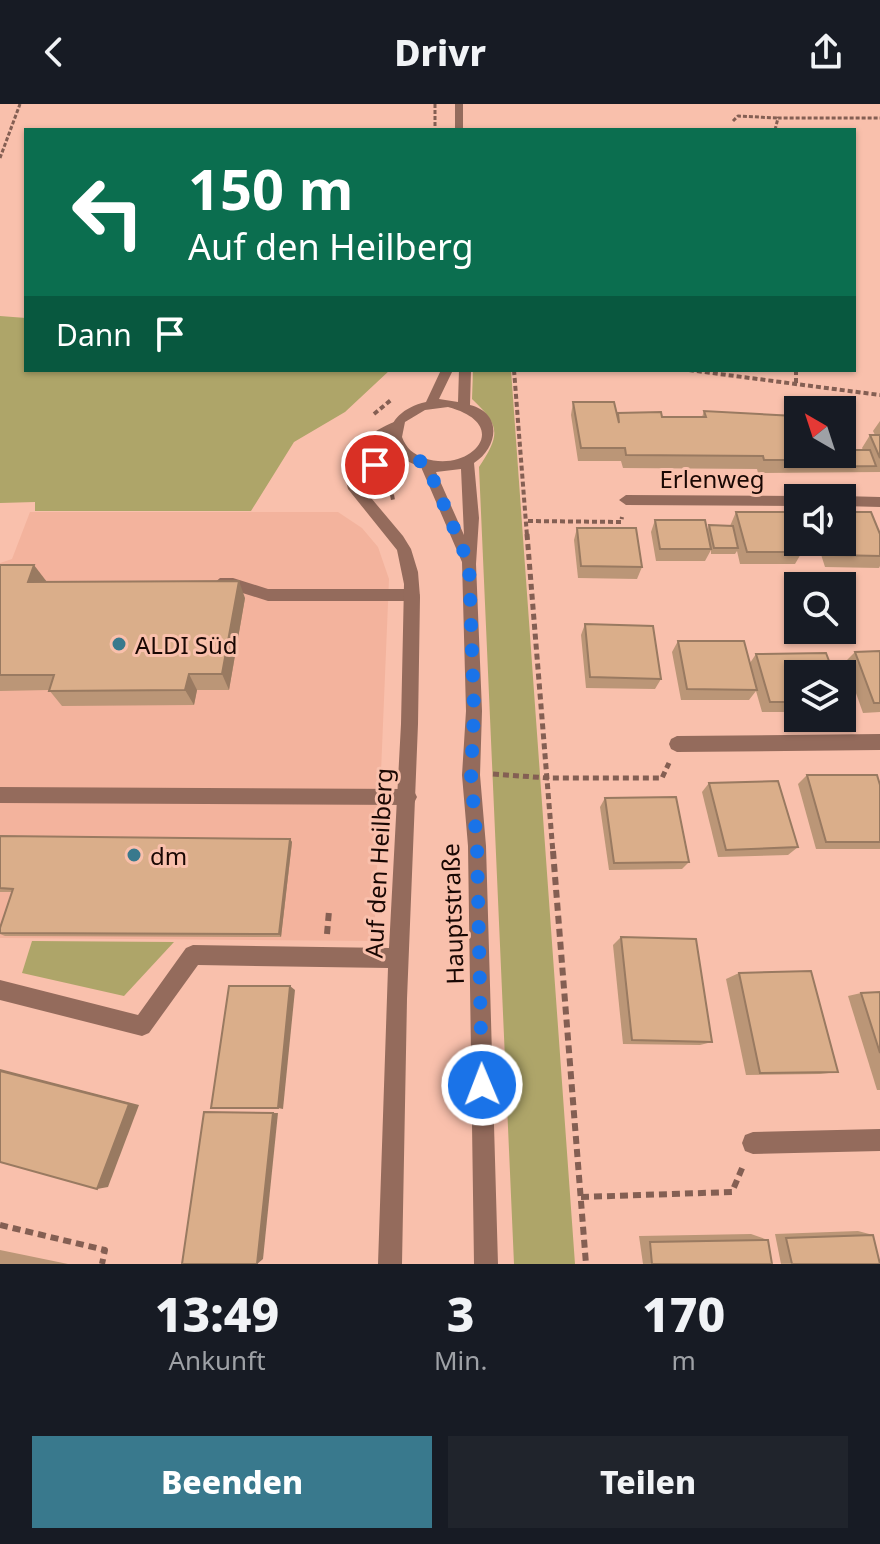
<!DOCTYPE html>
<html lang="de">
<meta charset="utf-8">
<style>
:root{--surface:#171b24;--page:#20242c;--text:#f1f3f6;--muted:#9ea1a6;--accent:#39798d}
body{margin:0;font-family:"Noto Sans",sans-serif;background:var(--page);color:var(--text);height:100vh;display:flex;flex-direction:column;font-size:30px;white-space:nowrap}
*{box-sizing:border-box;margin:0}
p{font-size:26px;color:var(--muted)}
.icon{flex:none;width:44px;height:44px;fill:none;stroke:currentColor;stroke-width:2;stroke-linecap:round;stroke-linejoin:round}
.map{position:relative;height:1160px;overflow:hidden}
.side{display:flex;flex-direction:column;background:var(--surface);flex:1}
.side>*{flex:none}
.banner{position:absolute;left:24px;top:24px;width:832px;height:244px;border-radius:0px;box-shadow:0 2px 6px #0004;background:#0b6e4f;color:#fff;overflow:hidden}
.needle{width:52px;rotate:321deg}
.tools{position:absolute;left:784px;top:292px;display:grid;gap:16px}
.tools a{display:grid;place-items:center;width:72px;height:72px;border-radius:0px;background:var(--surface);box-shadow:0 2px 6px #0004;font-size:40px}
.pin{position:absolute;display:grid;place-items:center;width:68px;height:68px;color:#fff;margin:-34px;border:4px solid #fff;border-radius:50%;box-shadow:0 2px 8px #0007}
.me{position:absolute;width:88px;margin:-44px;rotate:359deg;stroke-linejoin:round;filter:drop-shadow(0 0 6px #0008)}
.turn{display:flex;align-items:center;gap:28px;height:168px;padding:0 32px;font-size:36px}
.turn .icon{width:104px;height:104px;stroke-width:2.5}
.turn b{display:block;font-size:56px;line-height:68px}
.then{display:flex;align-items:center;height:76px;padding:0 32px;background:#0003;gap:16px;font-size:30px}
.eta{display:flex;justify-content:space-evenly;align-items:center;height:136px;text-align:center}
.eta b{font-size:48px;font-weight:800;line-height:56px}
.primary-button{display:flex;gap:16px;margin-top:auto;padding:16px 32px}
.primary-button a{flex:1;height:92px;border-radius:0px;background:var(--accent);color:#fff;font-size:32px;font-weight:800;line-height:92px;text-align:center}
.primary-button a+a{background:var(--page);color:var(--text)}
header{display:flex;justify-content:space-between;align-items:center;height:104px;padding:0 32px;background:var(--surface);font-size:36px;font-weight:800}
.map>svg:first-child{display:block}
.built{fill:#f3b39d}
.green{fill:#aea569}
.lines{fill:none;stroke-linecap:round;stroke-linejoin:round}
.path-far3{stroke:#845f53;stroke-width:3;stroke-dasharray:4 2;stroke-linecap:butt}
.path-far2{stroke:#845f53;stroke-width:4;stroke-dasharray:5 3;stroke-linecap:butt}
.path-far1{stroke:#845f53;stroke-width:5;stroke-dasharray:6 4;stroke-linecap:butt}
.path{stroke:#845f53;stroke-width:6;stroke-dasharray:8 5;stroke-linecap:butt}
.service{fill:#946b5c;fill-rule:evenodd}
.minor{fill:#946b5c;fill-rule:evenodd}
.tertiary{fill:#946b5c;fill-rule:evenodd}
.wall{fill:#bb9677}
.shaded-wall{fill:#997a61}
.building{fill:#daae8a;stroke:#997a61;stroke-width:2}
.route{stroke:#1a73e8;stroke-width:14;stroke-dasharray:0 25.2}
.poi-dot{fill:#39798d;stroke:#f9c0ac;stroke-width:3}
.labels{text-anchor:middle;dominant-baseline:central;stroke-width:6;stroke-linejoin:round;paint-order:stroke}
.street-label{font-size:24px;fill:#190703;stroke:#f9c0ac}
.poi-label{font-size:24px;fill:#190703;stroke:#f9c0ac;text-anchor:start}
</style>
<header><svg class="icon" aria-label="back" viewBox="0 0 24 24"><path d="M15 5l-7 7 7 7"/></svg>Drivr<svg class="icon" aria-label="share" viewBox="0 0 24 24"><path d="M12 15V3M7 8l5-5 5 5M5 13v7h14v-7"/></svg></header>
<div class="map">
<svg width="880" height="1160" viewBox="0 0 880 1160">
<rect width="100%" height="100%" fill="#f9c0ac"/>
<path class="built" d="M30,408H338L362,424L378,443L389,475L374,837L0,834V459L12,455Z"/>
<g class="green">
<path d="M0,212L26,214V266H390L345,308L294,338L251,407H35V398L0,399Z"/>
<path d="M473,266H511L575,1160H514L479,363C500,331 501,322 472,295Z"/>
<path d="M32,837L174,838L124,892L22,869Z"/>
</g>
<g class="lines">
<g class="path-far3">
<path d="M435,0V26"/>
<path d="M733,17L738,12L777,14"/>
<path d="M775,26L778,14H880"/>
<path d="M0,54L20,0"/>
</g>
<g class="path-far2">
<path d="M514,266L527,432"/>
<path d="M689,266L880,291"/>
<path d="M796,266V280"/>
<path d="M374,310L391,296"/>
<path d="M389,375L393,396"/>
<path d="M528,417L621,418L622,413"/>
</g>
<g class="path-far1">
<path d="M527,430L553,749"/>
<path d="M493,670L548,674H662L669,659"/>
</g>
<g class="path">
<path d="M553,747L586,1160"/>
<path d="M327,830L329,807"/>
<path d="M581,1093L732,1088L743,1062"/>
<path d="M0,1121L105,1146L102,1160"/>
</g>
<g class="service">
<path d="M220,474H233L268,485H413L420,491L413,497H268L233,486L215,484L213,480Z"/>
<path d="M0,683L408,685L414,687L417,693L414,699L408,701L0,699Z"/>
</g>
<g class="minor">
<path d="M399,316L403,317V323C385,334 353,346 356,371L370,358L398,345L403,344L409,348L380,364L361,382L403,432L411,445L418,468L420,493L418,620L407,895L402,1160H378L388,864L198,861L149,929L142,932L0,896V876L138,911L186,844L193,841L389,844L401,620L404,480L397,446L348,385L342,362C353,339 376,325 399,316Z"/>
<path d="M626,391L798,392L803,394H798V402L626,401L619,396Z"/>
<path d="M842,392L880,393V403L842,402V394H837Z"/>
<path d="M880,630V646L677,648L671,645L669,640L671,635L677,632Z"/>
<path d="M880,1025V1047L753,1050L745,1047L742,1039L745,1031L753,1028Z"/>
</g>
<g class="tertiary">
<rect x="455" y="0" width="8" height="26"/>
<path d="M441,266H453L439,295L458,298L459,266H471L470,301C503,309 498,344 474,359L479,414L476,460L482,607L480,671L486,742L498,1160H474L468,742L462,671L466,607L462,458L421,363C376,348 382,308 426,298ZM448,303C515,321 470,370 424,354C413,350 406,344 402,333L405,318L425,306ZM461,365L464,431L436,368Z"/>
</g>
</g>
<g class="wall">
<path d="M573,298L617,313L618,309L662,313H702L704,307L798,321V336L796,340L798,350L863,346L862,344L870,331H875L873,327L880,317V368L758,369L757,365L623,364L621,357H578L571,311Z"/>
<path d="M736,408L802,448L795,460H740L737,447L735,450H711V446L705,457H656L651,428L655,416L707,427L709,421L730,422Z"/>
<path d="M577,424L642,463L637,475L578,474L574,436Z"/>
<path d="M880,430V462L879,464L825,463L817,438H842Z"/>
<path d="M0,461L47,478L245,494L229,586H197L194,601L62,602L49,586L0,587Z"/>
<path d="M585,520L661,575L655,585L586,584L581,531Z"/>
<path d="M678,537L750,559L756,550L798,570V608H762L756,587L749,596H681L672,548Z"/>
<path d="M880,547V608L863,609L845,558L855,548Z"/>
<path d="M807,671L880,681V745H816L798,680Z"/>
<path d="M709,679L798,743L788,751L718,753L702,688Z"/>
<path d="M605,694L689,758L682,765L609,766L600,703Z"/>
<path d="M0,732L290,735L292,738L281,833L5,832L0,830V824L12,788H0Z"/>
<path d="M621,833L712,938L700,941L623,940L613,841Z"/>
<path d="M739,869L838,968L820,970L746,971L726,875Z"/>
<path d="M880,888V986H877L848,892L861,889Z"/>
<path d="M858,1127L873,1131L880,1160H781L775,1130Z"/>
<path d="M751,1130L768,1136L772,1160H643L639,1132Z"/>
<path d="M0,1146L68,1160H0Z"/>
</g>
<g class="shaded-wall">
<path d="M34,461L47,478H28Z"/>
<path d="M239,477L245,494L229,586L222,570Z"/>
<path d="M189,570L197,586L194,601L185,586Z"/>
<path d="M290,735L292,738L281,833L279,830Z"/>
<path d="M290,882L295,886L283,1005L278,1004Z"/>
<path d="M0,965L139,1001L108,1083L97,1085L0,967Z"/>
<path d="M273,1009H278L263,1155L257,1160Z"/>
</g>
<g class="building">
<path d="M573,298H614L619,319L618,309L661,308L662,313H706L704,307L795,312L798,321V330H786L790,340H798V350H808L810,356H764L763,352L626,351L625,344H581Z"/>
<path d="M870,331H880V354Z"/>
<path d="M842,346H870L876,362L807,363L810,356L808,350H842Z"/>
<path d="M736,408H789L802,448H747Z"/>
<path d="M842,408H871L880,430V452L834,451L829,438H842Z"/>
<path d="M655,416H705L711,445H660Z"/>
<path d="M709,421L733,422L738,444H714Z"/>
<path d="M577,424H636L642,463L581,462Z"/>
<path d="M0,461H34L28,478L239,477L222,570H189L185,586L49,587L54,571H0Z"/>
<path d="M585,520L653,522L661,575L590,573Z"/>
<path d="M678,537H744L757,586L687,585Z"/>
<path d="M880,547V599H874L855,548Z"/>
<path d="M826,549L834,570H798V598H770L756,550Z"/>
<path d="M807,671H877L880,681V738H826Z"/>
<path d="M778,677L798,743L726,746L709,679Z"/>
<path d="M676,693L689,758L614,759L605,694Z"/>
<path d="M0,732L290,735L279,830L0,829V824L13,785L0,784Z"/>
<path d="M621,833L696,835L712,938L632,936Z"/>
<path d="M811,867L838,968L760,969L739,869Z"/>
<path d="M229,882H290L278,1004H211Z"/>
<path d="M880,888V949L861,889Z"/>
<path d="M0,967L129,1000L97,1085L0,1058Z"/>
<path d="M204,1008L273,1009L257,1160H182Z"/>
<path d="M873,1131L880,1160H792L786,1134Z"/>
<path d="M768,1136L772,1160H652L650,1138Z"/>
</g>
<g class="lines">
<path class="route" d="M375,361L403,348L427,361L469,460L474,607L471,671L477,742L482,981"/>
</g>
<g class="poi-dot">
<circle cx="119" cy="540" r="8"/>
<circle cx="134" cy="751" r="8"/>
</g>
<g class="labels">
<g class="street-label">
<text x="712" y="374">Erlenweg</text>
<text transform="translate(378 759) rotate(-87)">Auf den Heilberg</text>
<text transform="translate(452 810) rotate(-92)">Hauptstraße</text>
</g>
<g class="poi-label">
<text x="135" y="540">ALDI Süd</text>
<text x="150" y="751">dm</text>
</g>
</g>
</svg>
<div class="tools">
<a><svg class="needle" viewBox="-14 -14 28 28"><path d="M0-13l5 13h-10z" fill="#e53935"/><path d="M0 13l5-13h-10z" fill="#9ea1a6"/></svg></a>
<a><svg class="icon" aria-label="sound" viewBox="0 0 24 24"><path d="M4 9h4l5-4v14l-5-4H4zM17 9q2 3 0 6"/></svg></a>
<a><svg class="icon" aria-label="search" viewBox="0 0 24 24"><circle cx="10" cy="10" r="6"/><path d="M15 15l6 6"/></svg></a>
<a><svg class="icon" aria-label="layers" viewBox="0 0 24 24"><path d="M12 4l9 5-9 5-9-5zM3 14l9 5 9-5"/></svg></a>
</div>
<div class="pin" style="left:375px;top:361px;background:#d93025"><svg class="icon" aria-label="arrive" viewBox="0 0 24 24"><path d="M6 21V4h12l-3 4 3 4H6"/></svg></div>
<svg class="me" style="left:482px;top:981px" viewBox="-20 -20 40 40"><circle r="17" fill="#1a73e8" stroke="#fff" stroke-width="3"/><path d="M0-11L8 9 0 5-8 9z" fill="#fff"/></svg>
<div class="banner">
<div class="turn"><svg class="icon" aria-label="left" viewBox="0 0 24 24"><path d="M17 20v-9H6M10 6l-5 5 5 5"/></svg><div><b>150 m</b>Auf den Heilberg</div></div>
<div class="then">Dann<svg class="icon" aria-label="arrive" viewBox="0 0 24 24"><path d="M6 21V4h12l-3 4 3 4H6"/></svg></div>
</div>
</div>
<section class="side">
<div class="eta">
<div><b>13:49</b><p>Ankunft</p></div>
<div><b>3</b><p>Min.</p></div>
<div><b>170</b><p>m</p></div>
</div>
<div class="primary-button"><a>Beenden</a><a>Teilen</a></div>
</section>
